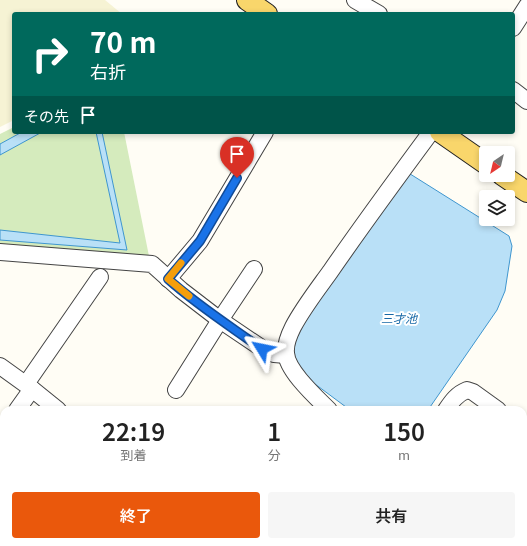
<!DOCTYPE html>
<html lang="ja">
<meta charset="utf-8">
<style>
:root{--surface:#fff;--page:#f6f6f6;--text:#222;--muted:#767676;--accent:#ea580c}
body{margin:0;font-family:Georgia,"Noto Sans JP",serif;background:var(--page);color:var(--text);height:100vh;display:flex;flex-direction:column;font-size:15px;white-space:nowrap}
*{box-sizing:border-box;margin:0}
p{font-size:13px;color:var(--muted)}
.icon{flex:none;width:22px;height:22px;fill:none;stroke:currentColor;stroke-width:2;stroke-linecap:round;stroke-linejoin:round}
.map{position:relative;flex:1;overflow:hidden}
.side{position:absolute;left:0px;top:406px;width:527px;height:140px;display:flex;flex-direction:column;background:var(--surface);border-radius:12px 12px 0 0;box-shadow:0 2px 6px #0003}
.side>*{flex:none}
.top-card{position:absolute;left:12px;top:12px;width:503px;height:122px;border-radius:4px;box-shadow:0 2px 6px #0003;background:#00695c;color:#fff;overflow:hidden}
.needle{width:26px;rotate:215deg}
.tools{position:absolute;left:479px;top:146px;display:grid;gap:8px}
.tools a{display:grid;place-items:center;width:36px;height:36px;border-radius:4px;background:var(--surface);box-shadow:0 2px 6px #0003;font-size:20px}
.pin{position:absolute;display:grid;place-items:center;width:34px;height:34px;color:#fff;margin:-41px -17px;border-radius:50% 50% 50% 0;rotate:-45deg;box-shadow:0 0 4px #0007}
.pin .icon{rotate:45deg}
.me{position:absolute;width:44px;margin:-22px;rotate:305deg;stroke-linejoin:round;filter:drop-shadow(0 0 3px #0008)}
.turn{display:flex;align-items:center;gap:14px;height:84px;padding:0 12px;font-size:18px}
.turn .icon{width:52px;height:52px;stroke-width:2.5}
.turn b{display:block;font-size:28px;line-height:34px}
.then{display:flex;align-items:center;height:38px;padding:0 12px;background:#0003;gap:8px;font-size:15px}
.eta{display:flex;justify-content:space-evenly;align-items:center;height:68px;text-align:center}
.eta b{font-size:24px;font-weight:600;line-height:28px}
.primary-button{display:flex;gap:8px;margin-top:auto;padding:8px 12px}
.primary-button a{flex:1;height:46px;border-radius:4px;background:var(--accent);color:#fff;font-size:16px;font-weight:600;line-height:46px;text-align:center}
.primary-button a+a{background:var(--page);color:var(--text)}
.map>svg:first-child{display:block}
.farmland{fill:#f6f3d4}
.green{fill:#d5ebbd}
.water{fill:#b9e0f7;stroke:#3f96cf}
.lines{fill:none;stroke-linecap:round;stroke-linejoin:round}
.river{stroke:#b9e0f7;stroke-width:19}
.minor-casing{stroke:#444;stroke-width:18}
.major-casing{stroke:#222;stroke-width:22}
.minor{stroke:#fff;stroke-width:16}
.major{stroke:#f9d66b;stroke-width:20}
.route-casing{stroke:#114b97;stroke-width:10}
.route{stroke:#1a73e8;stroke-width:7}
.slow{stroke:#f59e0b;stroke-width:7}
.labels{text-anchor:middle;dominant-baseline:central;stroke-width:4;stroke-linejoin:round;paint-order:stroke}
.water-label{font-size:12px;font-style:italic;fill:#1768a6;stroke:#fff}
</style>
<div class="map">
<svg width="527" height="546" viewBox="0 0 527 546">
<rect width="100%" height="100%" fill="#fffdf5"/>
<path class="farmland" d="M0,0H105L122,14H14V120L0,127Z"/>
<path class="green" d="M14,127V132H124L150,261L0,250V134Z"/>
<g class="water">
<path d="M22,132H42L0,155V144Z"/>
<path d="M96,132H102L127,250L0,240V230L120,243Z"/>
<path d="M407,172L509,236L512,246L505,291L497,310L428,410H350L315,384L295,363L292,352L296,336L330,280Z"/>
</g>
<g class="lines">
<g class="river">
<path d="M523,541L527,544"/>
<path d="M343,546L344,542"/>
</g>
<defs>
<g id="minor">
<path d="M355,0L379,14"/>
<path d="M513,28L527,6"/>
<path d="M513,90L527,101"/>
<path d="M0,252L152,264L181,290L220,320L263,349L274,354L286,355"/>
<path d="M168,279L200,241L265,132"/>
<path d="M0,366L32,389L58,410"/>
<path d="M26,384L100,277"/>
<path d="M176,390L220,320L254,269"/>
<path d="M17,410L32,389"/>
<path d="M329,410C316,397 287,371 286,353C285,344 289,335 293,327C303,308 317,290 330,272C363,224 397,178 431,132"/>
<path d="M446,410C452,401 457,394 467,390L473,392L498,410"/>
<path d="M523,429L527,432"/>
<path d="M0,434L4,429"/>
<path d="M214,542L220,546"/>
<path d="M181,546L184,542"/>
<path d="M328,546L329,542"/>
<path d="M501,546L504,542"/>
</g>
<g id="major">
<path d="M247,0L267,14"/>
<path d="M440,132L486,164"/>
<path d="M502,175L527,192"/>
</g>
</defs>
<use href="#minor" class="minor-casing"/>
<use href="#major" class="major-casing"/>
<use href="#minor" class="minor"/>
<use href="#major" class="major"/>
</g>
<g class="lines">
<defs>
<path id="route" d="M237,178L200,241L168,279C197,305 230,326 262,349"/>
</defs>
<use href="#route" class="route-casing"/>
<use href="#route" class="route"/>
<path class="slow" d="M181,263L168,279L189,296"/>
</g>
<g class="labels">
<g class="water-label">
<text x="399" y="317">三才池</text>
</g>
</g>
</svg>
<div class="tools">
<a><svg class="needle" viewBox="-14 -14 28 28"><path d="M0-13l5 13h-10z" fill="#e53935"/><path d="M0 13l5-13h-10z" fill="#767676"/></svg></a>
<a><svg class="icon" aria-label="layers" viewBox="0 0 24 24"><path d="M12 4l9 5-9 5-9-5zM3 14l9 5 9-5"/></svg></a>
</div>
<div class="pin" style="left:237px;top:178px;background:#d93025"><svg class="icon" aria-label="arrive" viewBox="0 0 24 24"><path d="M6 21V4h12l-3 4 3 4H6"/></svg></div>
<svg class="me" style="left:262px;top:349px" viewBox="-20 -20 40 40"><path d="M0-17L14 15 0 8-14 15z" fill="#1a73e8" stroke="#fff" stroke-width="4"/></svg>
<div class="top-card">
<div class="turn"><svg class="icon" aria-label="right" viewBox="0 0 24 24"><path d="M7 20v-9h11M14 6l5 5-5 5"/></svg><div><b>70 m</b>右折</div></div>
<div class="then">その先<svg class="icon" aria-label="arrive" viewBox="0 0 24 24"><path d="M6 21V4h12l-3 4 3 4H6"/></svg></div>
</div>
<section class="side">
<div class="eta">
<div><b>22:19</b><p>到着</p></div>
<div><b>1</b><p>分</p></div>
<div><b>150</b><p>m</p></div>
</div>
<div class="primary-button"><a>終了</a><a>共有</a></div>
</section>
</div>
